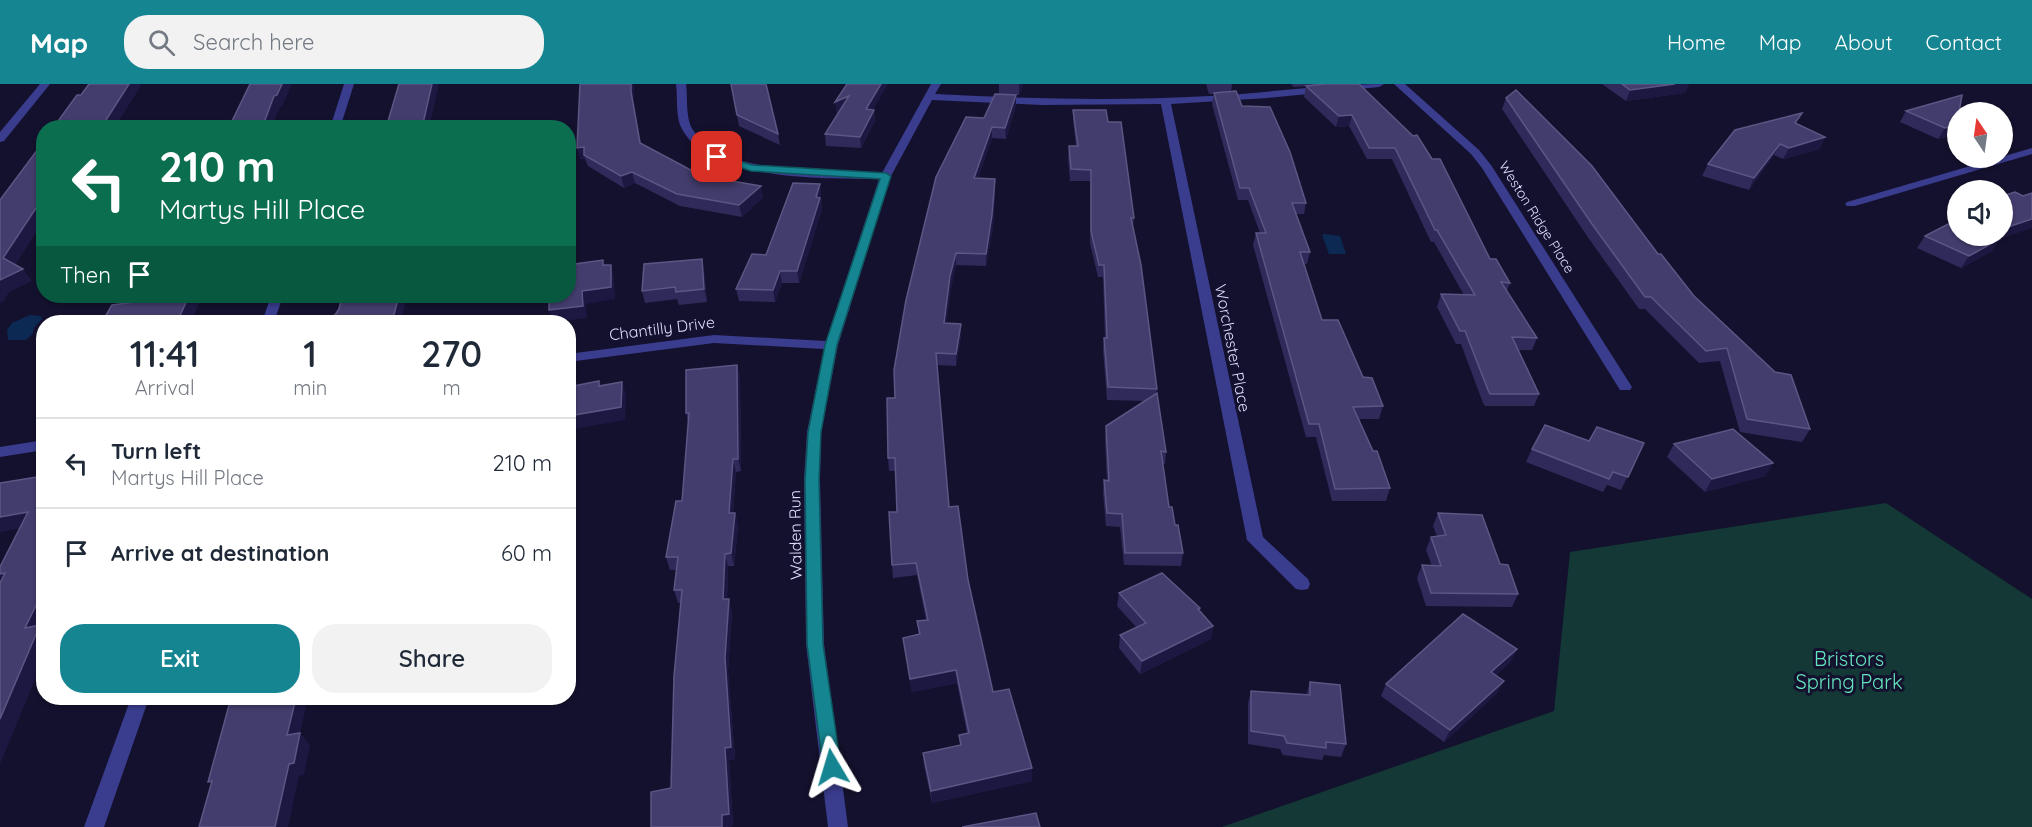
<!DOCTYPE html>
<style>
:root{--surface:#fff;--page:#f2f2f3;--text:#1f2937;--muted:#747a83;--line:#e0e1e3;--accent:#158591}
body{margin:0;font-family:Quicksand,sans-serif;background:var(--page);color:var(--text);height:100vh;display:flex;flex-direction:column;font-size:22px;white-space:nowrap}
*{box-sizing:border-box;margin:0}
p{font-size:20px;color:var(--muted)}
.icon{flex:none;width:33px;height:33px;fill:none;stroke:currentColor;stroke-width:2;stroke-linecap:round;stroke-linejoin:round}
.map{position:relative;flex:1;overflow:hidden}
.side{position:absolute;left:36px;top:231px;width:540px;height:390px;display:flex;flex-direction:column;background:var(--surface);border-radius:24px;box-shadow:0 2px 4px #0004}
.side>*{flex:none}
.hud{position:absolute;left:36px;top:36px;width:540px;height:183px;border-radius:24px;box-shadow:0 2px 4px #0004;background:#0b6e4f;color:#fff;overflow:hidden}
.needle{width:39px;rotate:347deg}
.controls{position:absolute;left:1947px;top:18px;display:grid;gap:12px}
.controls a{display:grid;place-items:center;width:66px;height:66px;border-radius:50%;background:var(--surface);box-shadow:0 2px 4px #0004;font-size:30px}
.pin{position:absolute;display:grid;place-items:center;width:51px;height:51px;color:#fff;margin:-26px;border-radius:12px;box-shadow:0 3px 9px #0006}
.me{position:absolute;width:66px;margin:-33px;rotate:353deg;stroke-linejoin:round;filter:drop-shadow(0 0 4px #0008)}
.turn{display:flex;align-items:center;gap:21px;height:126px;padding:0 24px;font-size:27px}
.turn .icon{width:78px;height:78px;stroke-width:2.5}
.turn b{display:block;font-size:42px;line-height:51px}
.then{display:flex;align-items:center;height:57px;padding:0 24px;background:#0003;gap:12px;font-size:22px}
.eta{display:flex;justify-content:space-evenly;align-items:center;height:102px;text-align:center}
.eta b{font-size:36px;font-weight:600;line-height:42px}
.button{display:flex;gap:12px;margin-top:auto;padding:12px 24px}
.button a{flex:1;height:69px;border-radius:24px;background:var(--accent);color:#fff;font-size:24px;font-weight:600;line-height:69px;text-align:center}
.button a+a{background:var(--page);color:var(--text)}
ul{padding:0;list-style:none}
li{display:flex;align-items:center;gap:18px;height:90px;padding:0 24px;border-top:2px solid var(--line)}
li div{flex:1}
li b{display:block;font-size:22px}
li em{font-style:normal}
header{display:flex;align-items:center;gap:36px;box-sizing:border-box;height:84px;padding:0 30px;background:var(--accent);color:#fff}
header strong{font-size:28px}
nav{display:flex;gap:33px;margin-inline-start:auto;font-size:21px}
.search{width:420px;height:54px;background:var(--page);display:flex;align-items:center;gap:15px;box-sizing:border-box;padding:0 21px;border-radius:24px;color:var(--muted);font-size:22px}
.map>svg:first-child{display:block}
.green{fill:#133835}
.water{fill:#0b2952}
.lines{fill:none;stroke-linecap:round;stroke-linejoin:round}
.street{fill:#3a3c8e;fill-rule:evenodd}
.wall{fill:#302a5b}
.shaded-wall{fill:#1d1842}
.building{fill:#433d6d;stroke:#5b5684;stroke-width:1.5}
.route{fill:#158591;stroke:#0e565e;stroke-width:1.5}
.labels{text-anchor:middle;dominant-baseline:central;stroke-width:6;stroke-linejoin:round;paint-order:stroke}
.far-street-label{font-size:14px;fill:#dfddff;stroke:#14112e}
.street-label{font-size:16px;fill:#dfddff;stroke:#14112e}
.near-park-label{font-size:20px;fill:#63e6bd;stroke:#14112e}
</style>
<header>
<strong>Map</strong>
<div class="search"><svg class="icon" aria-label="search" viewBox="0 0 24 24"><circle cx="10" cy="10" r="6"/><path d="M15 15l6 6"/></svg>Search here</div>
<nav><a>Home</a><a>Map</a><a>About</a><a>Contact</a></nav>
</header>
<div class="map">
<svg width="2032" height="743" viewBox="0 0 2032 743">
<rect width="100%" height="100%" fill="#14112e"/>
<path class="green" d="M1886,419L2032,515V743H1222L1554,627L1570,468Z"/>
<g class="water">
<path d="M1324,150L1340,152L1346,170H1329L1322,151Z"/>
<path d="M30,231L41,232L42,235L34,244L33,249L26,256H8L7,246L12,239Z"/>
</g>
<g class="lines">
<g class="street">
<path d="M40,0H50L4,57L0,58V48Z"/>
<path d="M344,0H354L340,44H330Z"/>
<path d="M676,0H686C688,14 685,34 693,46C724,93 832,87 882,89L931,0H941L935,10C1027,15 1119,17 1210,12C1268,9 1326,0 1384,0L1379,3L1267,14L1171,20L1263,453L1308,495L1310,500L1308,505L1302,506L1296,505L1247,456L1161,20L1042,21L932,16L891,92L838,261L821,348L820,396L824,560L848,743H828L806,560L804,396L807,348L824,265L714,259L568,278V270L714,251L826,257L879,95C828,94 710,98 682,45C675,33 678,14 676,0Z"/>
<path d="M1394,0H1405L1479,66L1491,81L1632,303L1630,306H1620L1482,84L1471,70Z"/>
<path d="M2032,64V70L1855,122H1847L1845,120L1847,118Z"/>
<path d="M271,212H283L274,238H262Z"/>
<path d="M44,356V366L0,373V363Z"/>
<path d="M131,614H149L104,743H84Z"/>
</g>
</g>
<g class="wall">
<path d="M580,0H634V19L641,60L702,92L763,113L742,133L680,122L635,99L624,104L588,82L585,75H580Z"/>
<path d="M731,0L778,50L780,61L739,42Z"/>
<path d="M999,0H1023L1019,11H1016V22L1006,55L992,54L978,94L995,107L993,143L986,182L956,181L951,204L946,239L961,252L956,282L937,281L949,423L968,496L993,608L1032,697L932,719L924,681L923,669L960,661L959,651L967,649L957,599L912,608L903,554L919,551L917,537L926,536L917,491L893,494L892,481L897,428L895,387H889L888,374L895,314L984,34L999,10Z"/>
<path d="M1206,0H1232L1231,8L1306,119L1304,130H1296L1310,168L1307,180H1304L1322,236L1363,293L1383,322L1379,335H1359L1390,404L1386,417H1332L1316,353H1306L1253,161L1256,149H1260L1248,116H1238L1212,20L1214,10H1209Z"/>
<path d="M1291,0H1359L1490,175L1510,199L1507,207L1537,254L1532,266H1518L1539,310L1534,322H1485L1483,319L1461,260H1456L1437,223L1441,210L1464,211L1434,158H1431L1392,75H1367L1349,42L1336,43L1304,13L1306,2L1294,3Z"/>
<path d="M1602,0H1689L1685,9L1626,17Z"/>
<path d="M1962,11L1949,52L1938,55L1900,38L1906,27Z"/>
<path d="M1506,14L1658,170L1694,212L1810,345L1802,358L1740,348L1720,277L1699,279L1645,225H1639L1587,152L1502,25Z"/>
<path d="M835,18L874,26L875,37L861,64L826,62L825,50L839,29H837Z"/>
<path d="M1073,26L1108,38L1134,134L1133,142L1157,305L1156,309L1166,368L1165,380H1163L1169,423L1183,469L1181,482L1124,481L1120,443L1106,442L1103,409L1104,396L1107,397L1105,355L1106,342L1144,317L1107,316L1103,266L1104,254H1105L1103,193H1098L1090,159V97H1070L1068,74L1069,62H1076L1073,37Z"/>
<path d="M1797,40L1825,53L1819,65L1783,75L1774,71L1749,106L1702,92L1708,80Z"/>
<path d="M820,100L822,125L799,199H782L775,218L739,217L736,205L766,171Z"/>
<path d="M1925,152L1999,155L1992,167L1961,184L1917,164Z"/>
<path d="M702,175L704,187L707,218L679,221L677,215L645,219L642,207Z"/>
<path d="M737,281L740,294L741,387L736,388L733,429H735L738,442L734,482H728L727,515L732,527L728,587L735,675L729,676L733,742L726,743L671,704L681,519H678L674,506L676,486H670L666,473L682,417L688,338L686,329Z"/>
<path d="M1589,357L1644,359L1621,406L1607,401L1603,408L1526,378L1532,365Z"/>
<path d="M1674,360L1773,379L1765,392L1705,408L1667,373Z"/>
<path d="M1438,429L1500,480L1518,510L1512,523L1426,522L1417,494L1422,481L1432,482L1426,466L1431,453L1437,452L1433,442Z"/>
<path d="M1119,509L1200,524V527L1213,542L1211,555L1140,590L1119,564L1120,551L1137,544L1117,522Z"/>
<path d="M1517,565L1510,578L1496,591L1497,609L1444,658L1381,612L1386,600Z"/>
<path d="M1310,598L1346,660L1341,673L1324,671L1322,676L1283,671L1280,665L1248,660V619L1251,607L1306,611Z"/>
</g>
<g class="shaded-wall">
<path d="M129,0H140L141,2L114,44H101Z"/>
<path d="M282,0H292L282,22L280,23L271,44H262L274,12Z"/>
<path d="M432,0H439L429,44H422Z"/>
<path d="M631,0H634V19L643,70L631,8Z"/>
<path d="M881,0H888L867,36L866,25Z"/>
<path d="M1019,0H1023L1019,11Z"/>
<path d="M1675,0H1689L1685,9L1626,17L1630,6Z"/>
<path d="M1016,11V22L1006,55L1005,44Z"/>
<path d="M849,12L850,23L837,29L835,18Z"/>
<path d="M874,26L875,37L861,64L860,53Z"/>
<path d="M1352,31L1349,42L1336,43L1339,32Z"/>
<path d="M1956,41L1949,52L1938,55L1945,44Z"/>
<path d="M992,43V54L974,106V94Z"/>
<path d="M1825,53L1819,65L1783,75L1789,64Z"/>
<path d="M1780,60L1774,71L1749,106L1754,94Z"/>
<path d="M584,63L585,75H580L577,64Z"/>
<path d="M632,88L635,99L624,104L621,92Z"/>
<path d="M995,95L993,143L986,182V170Z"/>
<path d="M820,100L822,125L799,199L797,187Z"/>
<path d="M761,102L763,113L742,133L739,121Z"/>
<path d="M44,112V136L12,186L3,174Z"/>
<path d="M2032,135V144L1979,162L1986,152H2002V145Z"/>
<path d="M2000,155L1992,167L1961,184L1969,172Z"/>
<path d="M956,169V181L951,204L945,251L944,239L950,192Z"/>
<path d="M702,175L704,187L707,218L704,205Z"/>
<path d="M611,181L614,193L615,215L586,220L587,234L553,238L549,226L582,207Z"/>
<path d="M23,185L32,197L9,208L3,218H0V196Z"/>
<path d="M780,187L782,199L775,218L773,206Z"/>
<path d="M189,212H202L191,238H177Z"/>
<path d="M399,212H407L401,238H392Z"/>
<path d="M961,240V252L956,282V270Z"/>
<path d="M737,281L740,294L741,387L738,375Z"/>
<path d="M622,298L626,311L625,336L568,346V332Z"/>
<path d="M733,375L736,388L732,442L729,429Z"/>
<path d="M1773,379L1765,392L1705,408L1712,395Z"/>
<path d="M28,428L39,441L0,448V433Z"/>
<path d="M735,429L738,442L734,482L731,469Z"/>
<path d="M725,470L728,482L727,528L723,515Z"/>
<path d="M5,489L8,503L0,494V490Z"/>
<path d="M44,505V574L0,680V635L25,544Z"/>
<path d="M729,515L732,527L728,587L735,675L729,676L733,742L722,743L725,574Z"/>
<path d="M1213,542L1211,555L1140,590L1142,577Z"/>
<path d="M1517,565L1510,578L1485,601L1491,588Z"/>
<path d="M956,586L957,599L912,608L910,595Z"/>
<path d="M1504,597L1497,609L1444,658L1450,646Z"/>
<path d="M296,614H308L300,649L310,661L304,691L299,692L288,743H275L289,680L287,651Z"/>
<path d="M1032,684V697L932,719L931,707Z"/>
</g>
<g class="building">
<path d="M89,0H129L101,44H53L77,11H81Z"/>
<path d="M250,0H282L277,11L274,12L262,44H219L222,38L232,37Z"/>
<path d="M399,0H432L422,44H386Z"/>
<path d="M580,0H631V8L640,59L702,92L761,102L739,121L677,110L632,88L621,92L584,71V63L577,64Z"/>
<path d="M731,0H766L778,50L737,31Z"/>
<path d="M847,0H881L866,25L874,26L860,53L825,50L849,12L835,18Z"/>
<path d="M1324,0H1359L1413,52L1417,51L1432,75H1440L1490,175H1496L1510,199L1501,198L1537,254L1512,253L1539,310H1490L1488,306L1465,247H1460L1441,210L1475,211L1437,146H1435L1395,64H1369L1352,31L1339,32L1306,2Z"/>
<path d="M1622,0H1675L1630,6Z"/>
<path d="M1516,6L1592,82L1658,170H1661L1694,212L1775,288L1791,291L1810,345L1747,335L1727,264L1706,267L1651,213H1645L1592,140L1506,14Z"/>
<path d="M1236,7L1242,22L1270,23L1290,68L1306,119H1292L1310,168H1300L1322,236H1338L1363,293L1372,294L1383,322L1353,323L1373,367H1377L1390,404L1335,405L1319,340H1309L1256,149H1266L1249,104H1240L1214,9Z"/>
<path d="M995,10L1016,11L1005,44L992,43L974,94L995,95L992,131L986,170L956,169L950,192L944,239L961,240L956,270L936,269L949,423L958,422L968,496L993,608L1009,605L1032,684L931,707L923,669L961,661L959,651L969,649L956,586L910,595L903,554L920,550L917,537L928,536L916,479L892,481L889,428H897L895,374H888L887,314H895L894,286L906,216L936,93L966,33L984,34Z"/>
<path d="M1962,11L1959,28H1958L1956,41L1945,44L1906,27Z"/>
<path d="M1073,26H1106L1108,38H1121L1134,134H1131L1141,181L1157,305L1108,303L1104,254H1107L1104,181H1099L1091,147V86L1071,85L1069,62H1078Z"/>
<path d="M1802,29L1795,39L1825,53L1789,64L1780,60L1754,94L1708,80L1735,46Z"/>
<path d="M44,57V112L3,174L23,185L0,196V116Z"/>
<path d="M793,99L820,100L816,113L820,114L797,187H780L773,206L736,205L752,170L766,171Z"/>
<path d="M2015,108L2023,112L2032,109V135L2002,145V112Z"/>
<path d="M1958,135V152H1991L2000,155L1969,172L1925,152Z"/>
<path d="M702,175L704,205L676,208L675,203L642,207L644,180Z"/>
<path d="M603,176V181H611V203L582,207L583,222L549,226V212H568V181Z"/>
<path d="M138,212H189L177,238H102L112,221L134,218Z"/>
<path d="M342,212H399L392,238H326L328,233L335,231L339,225Z"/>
<path d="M737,281L738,375H733L729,429H735L731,469L725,470L723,515H729L725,574L731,663L725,664L729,730L722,731V743H651V708L671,704L674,592L682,506H674L678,473H666L676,417H682L689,329H686V286Z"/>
<path d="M599,297V302L622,298L621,323L568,332V303Z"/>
<path d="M1157,309L1166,368L1161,367L1169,423H1172L1175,441H1178L1183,469H1125L1122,430L1107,429L1104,396L1109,397L1106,342Z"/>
<path d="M1545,341L1589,357L1597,343L1644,359L1628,393L1613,388L1609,395L1532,365Z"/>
<path d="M1733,345L1773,379L1712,395L1674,360Z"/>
<path d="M44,392V505L25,544L40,541L0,635V499L5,489L0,490V483L28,428L0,433V399Z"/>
<path d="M1438,429L1482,431L1500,480L1508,481L1518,510L1431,509L1422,481L1441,482L1431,453L1446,451Z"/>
<path d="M1162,489L1200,524L1198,525L1213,542L1142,577L1120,551L1146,539L1119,509Z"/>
<path d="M1463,530L1517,565L1491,588L1504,597L1450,646L1386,600Z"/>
<path d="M1310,598L1340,601L1346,660L1326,658V664L1287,659L1284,652L1251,647V607L1310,611Z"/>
<path d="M231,614H296L287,651L300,649L294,679L289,680L275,743H199L212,697L208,698Z"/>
<path d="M1036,729L1040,743H962Z"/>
</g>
<path class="route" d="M717,70L752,81L886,89L891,92L837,261L821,348L819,396L823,560L841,683L838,688L832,691L825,688L823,683L807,560L805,396L808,348L825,261L880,95L751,87L713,75V71Z"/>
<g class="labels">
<g class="far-street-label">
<text transform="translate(1537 133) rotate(58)">Weston Ridge Place</text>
</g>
<g class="street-label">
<text transform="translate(662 244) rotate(-7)">Chantilly Drive</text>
<text transform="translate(1233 264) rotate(79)">Worchester Place</text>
<text transform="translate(795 451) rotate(-91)">Walden Run</text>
</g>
<g class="near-park-label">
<text x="1849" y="574">Bristors<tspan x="1849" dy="23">Spring Park</tspan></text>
</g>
</g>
</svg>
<div class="controls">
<a><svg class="needle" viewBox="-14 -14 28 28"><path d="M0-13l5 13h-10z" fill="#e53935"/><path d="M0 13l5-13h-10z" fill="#747a83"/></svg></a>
<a><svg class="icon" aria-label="sound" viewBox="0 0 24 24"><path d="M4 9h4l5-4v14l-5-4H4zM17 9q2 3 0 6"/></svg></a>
</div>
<div class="pin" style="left:717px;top:73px;background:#d93025"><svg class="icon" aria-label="arrive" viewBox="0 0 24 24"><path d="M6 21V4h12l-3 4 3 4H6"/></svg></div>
<svg class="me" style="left:832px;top:683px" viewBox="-20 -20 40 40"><path d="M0-17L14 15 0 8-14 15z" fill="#158591" stroke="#fff" stroke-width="4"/></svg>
<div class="hud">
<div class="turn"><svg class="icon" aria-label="left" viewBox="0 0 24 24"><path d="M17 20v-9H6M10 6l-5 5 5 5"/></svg><div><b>210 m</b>Martys Hill Place</div></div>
<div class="then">Then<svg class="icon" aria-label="arrive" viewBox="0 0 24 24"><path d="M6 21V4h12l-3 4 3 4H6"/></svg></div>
</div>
<section class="side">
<div class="eta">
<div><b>11:41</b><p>Arrival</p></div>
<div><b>1</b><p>min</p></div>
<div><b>270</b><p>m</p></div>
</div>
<ul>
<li><svg class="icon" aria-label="left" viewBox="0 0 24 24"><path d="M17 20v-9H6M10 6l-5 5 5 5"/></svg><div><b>Turn left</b><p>Martys Hill Place</p></div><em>210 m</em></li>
<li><svg class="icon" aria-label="arrive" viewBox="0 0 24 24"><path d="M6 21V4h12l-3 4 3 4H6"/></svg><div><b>Arrive at destination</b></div><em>60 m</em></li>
</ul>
<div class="button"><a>Exit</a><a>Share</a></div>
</section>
</div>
